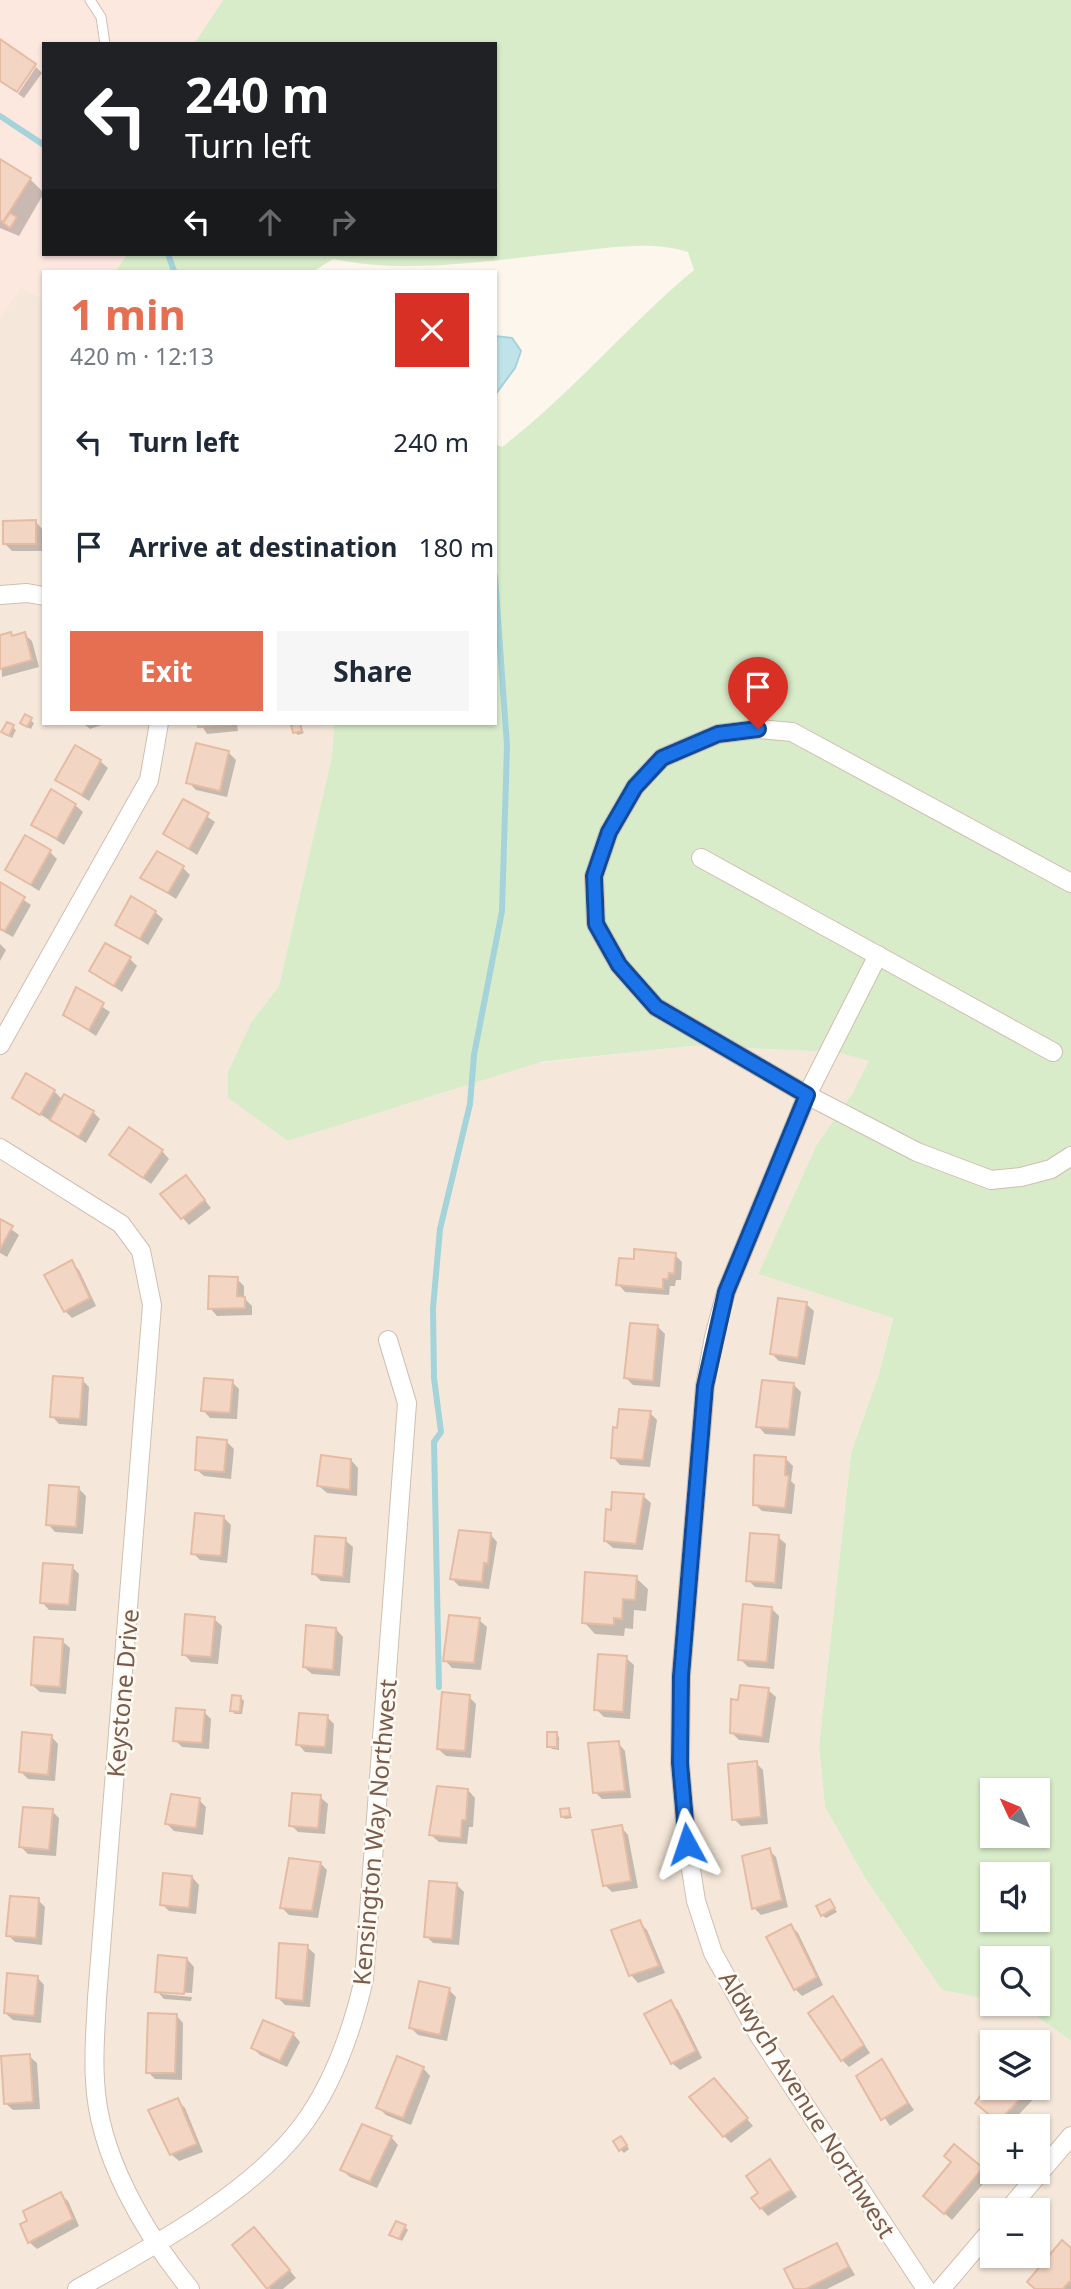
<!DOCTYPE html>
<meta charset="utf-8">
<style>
:root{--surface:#fff;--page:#f6f6f7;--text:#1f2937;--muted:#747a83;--accent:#e76f51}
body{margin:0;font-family:"Noto Sans",sans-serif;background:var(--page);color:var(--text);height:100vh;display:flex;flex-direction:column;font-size:26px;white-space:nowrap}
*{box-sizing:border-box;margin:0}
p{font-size:23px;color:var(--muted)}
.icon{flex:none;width:38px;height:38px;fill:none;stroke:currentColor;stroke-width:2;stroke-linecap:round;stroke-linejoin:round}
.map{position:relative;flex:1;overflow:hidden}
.sheet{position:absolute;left:42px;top:270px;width:455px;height:455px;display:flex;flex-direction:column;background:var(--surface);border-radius:0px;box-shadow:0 2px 5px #0004}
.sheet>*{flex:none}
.top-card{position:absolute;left:42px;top:42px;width:455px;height:214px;border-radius:0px;box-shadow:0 2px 5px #0004;background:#202124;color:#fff;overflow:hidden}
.needle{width:46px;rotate:314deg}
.buttons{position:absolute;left:980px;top:1778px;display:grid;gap:14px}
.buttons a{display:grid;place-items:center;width:70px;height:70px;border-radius:0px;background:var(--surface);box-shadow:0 2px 5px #0004;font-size:35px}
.pin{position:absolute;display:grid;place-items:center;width:60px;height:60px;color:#fff;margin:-72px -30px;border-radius:50% 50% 50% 0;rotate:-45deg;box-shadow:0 0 7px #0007}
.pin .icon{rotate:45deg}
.me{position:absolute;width:77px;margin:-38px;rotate:355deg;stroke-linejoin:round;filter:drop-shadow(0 0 5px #0008)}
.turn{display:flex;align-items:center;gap:24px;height:147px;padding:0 28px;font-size:32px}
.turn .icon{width:91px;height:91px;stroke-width:2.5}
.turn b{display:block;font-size:49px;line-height:60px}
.lanes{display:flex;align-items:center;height:66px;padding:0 28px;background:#0003;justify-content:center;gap:35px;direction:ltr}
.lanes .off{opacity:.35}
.round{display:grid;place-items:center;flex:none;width:74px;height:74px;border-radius:0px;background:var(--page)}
.overview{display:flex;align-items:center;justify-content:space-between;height:119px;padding:0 28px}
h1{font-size:42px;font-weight:700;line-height:52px;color:var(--accent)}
.action{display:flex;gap:14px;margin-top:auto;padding:14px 28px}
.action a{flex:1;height:80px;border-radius:0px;background:var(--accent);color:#fff;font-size:28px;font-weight:700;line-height:80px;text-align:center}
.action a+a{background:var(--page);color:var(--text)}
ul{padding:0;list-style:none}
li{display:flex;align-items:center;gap:21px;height:105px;padding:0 28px}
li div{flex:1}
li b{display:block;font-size:26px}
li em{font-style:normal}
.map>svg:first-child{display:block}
.residential{fill:#f5e8da;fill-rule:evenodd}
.commercial{fill:#fde8e0}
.green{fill:#d8ecc9;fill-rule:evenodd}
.water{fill:#bfe3e8;stroke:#a5d3da;stroke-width:2}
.shadow{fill:#0003}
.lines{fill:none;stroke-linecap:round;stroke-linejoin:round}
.stream{stroke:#a5d3da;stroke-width:6}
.building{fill:#f3d5c3;stroke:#e6bba3;stroke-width:2}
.lane-casing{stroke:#d1beb0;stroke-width:11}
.street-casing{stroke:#d1beb0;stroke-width:20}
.lane{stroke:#fff;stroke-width:9}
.street{stroke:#fff;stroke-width:18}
.route-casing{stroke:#114b97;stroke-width:18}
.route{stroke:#1a73e8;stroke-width:12}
.labels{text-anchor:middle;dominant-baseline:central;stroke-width:5;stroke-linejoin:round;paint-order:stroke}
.street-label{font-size:24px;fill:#7a5c4d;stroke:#fffaf3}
</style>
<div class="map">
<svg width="1071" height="2289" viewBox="0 0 1071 2289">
<rect width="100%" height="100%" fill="#fdf6ec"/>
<path class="residential" d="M21,287L44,299V723H334L332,756L279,986L252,1021L288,1141L537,1063L690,1046L837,1052L870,1061L852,1094L816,1146L758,1274L893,1317L879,1374L851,1453L819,1746L825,1807L865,1878L942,1990L992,2000V2004L1024,2007L1071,2041V2289H0V318ZM992,2042H1038V2088H992ZM992,2126H1038V2172H992ZM992,2210H1038V2256H992Z"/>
<path class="commercial" d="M0,0H223L194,44H44V254H127L116,271H44V299L21,287L0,318Z"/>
<path class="green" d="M223,0H1071V2041L1024,2007L1008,2004H1038V1958H992V2000L942,1990L865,1878L825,1807L819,1746L851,1453L879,1374L893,1318L758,1274L816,1146L852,1094L869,1061L837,1052L691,1046L541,1062L288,1141L228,1098V1072L252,1021L279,986L332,756L334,723H495V444L502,447C571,394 627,326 694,270L688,252C652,240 607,248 570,252C492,260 411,275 333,259L314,271H116L127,254H495V44H194ZM992,1790H1038V1836H992ZM992,1874H1038V1920H992Z"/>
<path class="water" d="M495,336L512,338L521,351L515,368L495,395Z"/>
<g class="shadow">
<path d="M36,67L42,73L24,98L18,94Z"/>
<path d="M0,161L30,179L44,193L19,236L0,228Z"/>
<path d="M36,522L43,530V551H12L5,544Z"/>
<path d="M11,634L14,637L24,634L32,641L39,667L2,677L0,638Z"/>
<path d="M25,717L34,723L31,729L25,726Z"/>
<path d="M83,723H107L90,729Z"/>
<path d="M200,723H237L238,731L207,734Z"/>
<path d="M8,724L16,730L12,738L6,734Z"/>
<path d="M299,725L304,733L298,735L295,732Z"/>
<path d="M229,753L236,760L227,797L196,790L188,782Z"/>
<path d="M100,761L108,768L89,801L57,780Z"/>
<path d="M184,801L215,822L197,855L165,834Z"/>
<path d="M75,805L83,812L64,845L33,825Z"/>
<path d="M50,852L57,859L39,891L7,870Z"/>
<path d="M183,868L190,875L176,899L143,878Z"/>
<path d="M0,884L31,905L13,937L0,930Z"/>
<path d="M155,912L163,919L148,945L117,925Z"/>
<path d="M0,944L6,950L0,961Z"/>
<path d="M130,959L137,966L122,992L91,971Z"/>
<path d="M77,990L110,1012L96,1036L65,1015Z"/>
<path d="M54,1091L63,1100L93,1112L100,1119L86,1143L14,1098Z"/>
<path d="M162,1151L169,1159L151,1184L112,1155Z"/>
<path d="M193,1185L211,1208L189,1225L182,1217Z"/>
<path d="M0,1221L19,1235L7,1257L0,1253Z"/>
<path d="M675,1255L682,1262L681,1280H676L675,1286H670L669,1295L625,1292L618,1284L635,1261Z"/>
<path d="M71,1262L79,1270L96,1306L72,1318L65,1311Z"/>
<path d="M237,1279L244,1286V1298L252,1306V1315L217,1316L210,1308Z"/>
<path d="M806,1304L814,1311L805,1365L779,1361L771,1353Z"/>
<path d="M658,1327L665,1334L660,1387L633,1385L626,1378Z"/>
<path d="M82,1380L89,1387L87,1426L59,1424L52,1416Z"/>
<path d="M232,1382L239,1389L237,1419L210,1418L203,1410Z"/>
<path d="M793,1384L801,1392L795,1436L765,1434L758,1426Z"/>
<path d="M650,1413L657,1420L650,1467L620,1465L613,1457Z"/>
<path d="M226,1441L234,1449L231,1479L204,1476L196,1469Z"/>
<path d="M786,1459L793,1466L791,1481L795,1485L792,1514L762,1511L755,1504Z"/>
<path d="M351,1460L358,1468L357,1496L327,1493L319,1486Z"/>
<path d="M79,1489L86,1496L83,1534L55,1532L48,1524Z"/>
<path d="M643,1496L651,1503L643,1550L613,1548L605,1541L612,1512Z"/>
<path d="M224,1518L231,1525L227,1563L200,1560L193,1553Z"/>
<path d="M490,1534L497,1542L489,1589L459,1586L452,1579Z"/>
<path d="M778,1537L786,1544L782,1589L755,1587L748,1580Z"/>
<path d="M345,1540L353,1547L350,1583L321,1581L314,1574Z"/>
<path d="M72,1567L79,1574L76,1611L49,1610L42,1602Z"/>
<path d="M636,1578L648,1589L646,1611L634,1610L633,1629L625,1628L624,1636L595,1634L584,1622Z"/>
<path d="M771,1608L779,1616L774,1669L748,1667L740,1659Z"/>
<path d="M214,1619L222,1626L218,1664L191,1662L184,1654Z"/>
<path d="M479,1620L487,1627L481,1670L452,1668L445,1660Z"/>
<path d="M336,1629L343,1637L340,1676L312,1674L304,1667Z"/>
<path d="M62,1641L70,1648L66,1694L40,1692L32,1685Z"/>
<path d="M626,1658L634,1665L630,1719L604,1717L596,1709Z"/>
<path d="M768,1690L776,1697L769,1743L739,1740L732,1733L740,1702Z"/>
<path d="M240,1697L244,1701L242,1714H235L232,1711Z"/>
<path d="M469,1697L476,1704L471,1758L446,1756L438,1749Z"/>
<path d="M204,1712L211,1719L209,1749L182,1747L175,1740Z"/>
<path d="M327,1717L334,1724L332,1754L305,1752L298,1744Z"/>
<path d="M556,1734L559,1737V1750L552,1749L549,1746Z"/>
<path d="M51,1736L58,1744L55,1781L28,1779L21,1772Z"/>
<path d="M618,1743L625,1751L631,1798L602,1799L595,1792Z"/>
<path d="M756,1763L763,1770L768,1824L741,1826L734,1819Z"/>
<path d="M468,1790L475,1798L473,1827H469L467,1844L439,1842L431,1835Z"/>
<path d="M320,1797L328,1804L325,1834L298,1832L291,1825Z"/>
<path d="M199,1800L206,1807L203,1835L174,1831L167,1824Z"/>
<path d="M569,1810L572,1818L565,1819L562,1816Z"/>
<path d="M52,1811L59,1818L56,1856L28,1854L21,1847Z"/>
<path d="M621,1827L628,1835L638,1888L612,1892L605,1885Z"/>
<path d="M769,1850L776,1857L788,1907L761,1915L754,1908Z"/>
<path d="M320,1863L327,1870L318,1918L289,1915L282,1908Z"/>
<path d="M192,1877L199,1885L196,1914L169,1911L162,1904Z"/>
<path d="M457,1885L464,1892L459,1945L433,1943L426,1936Z"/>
<path d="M38,1900L45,1907L42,1945L15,1942L8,1935Z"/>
<path d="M830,1901L837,1912L826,1918L822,1915Z"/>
<path d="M639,1922L647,1930L665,1973L638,1983L631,1975Z"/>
<path d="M791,1926L798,1933L823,1985L802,1996L795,1989Z"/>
<path d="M307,1947L315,1954L310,2007L285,2005L278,1998Z"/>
<path d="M187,1959L194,1967L192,1993L162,1991V1994L192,1997L191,2001L164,1999L157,1991Z"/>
<path d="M37,1977L44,1985L41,2023L13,2020L5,2013Z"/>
<path d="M449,1990L456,1997L447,2041L418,2035L411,2028Z"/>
<path d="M833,1998L870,2053L849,2067L842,2060Z"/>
<path d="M671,2003L678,2010L702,2058L680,2070L672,2063Z"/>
<path d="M176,2015L183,2023L182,2080L155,2079L148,2072Z"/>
<path d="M293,2034L300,2042L287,2067L260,2055L253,2048Z"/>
<path d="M29,2056L37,2063L40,2109L13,2110L5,2103Z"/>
<path d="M881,2062L914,2110L890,2126L858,2076Z"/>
<path d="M423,2068L430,2076L411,2125L386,2115L378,2107Z"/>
<path d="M992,2084V2088H1038L1041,2091L1008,2126H1004L977,2103Z"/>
<path d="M721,2088L753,2126L731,2143L724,2136Z"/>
<path d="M177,2100L185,2108L203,2152L179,2161L171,2154Z"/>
<path d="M391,2137L398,2145L377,2188L350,2177L342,2170Z"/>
<path d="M624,2141L629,2149L624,2153L621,2150Z"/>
<path d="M955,2146L989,2177L952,2220L933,2203L952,2162Z"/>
<path d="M777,2169L797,2197L768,2216L761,2208L760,2194Z"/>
<path d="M60,2194L68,2201L79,2226L37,2249L29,2242L30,2222Z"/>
<path d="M405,2227L408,2230L402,2241L391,2234Z"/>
<path d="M261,2236L296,2278L283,2289H270L234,2245Z"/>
<path d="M837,2245L855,2275L827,2289H796Z"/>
<path d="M1071,2250V2289H1036Z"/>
</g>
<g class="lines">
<g class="stream">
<path d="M0,116L44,145"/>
<path d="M168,254L174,271"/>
<path d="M439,1687L434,1442L441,1432L434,1378L433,1308L440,1229L470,1104L474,1055L502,911L507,746L495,576"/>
</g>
</g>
<g class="building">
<path d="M0,39L36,64L17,92L0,81Z"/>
<path d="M0,159L31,178L3,222L0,220Z"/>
<path d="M10,213L17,217L10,228L3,223Z"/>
<path d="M36,520V544H3V521Z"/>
<path d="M11,632L12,636L25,632L32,660L0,669V635Z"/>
<path d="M25,714L32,718L27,727L20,723Z"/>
<path d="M7,722L14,725L9,736L1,732Z"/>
<path d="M198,723H231V725L198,727Z"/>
<path d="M300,723L302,731L293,733L291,725Z"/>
<path d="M196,743L229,751L220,791L186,783Z"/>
<path d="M75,745L101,760L82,795L55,780Z"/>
<path d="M51,789L76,804L57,839L31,825Z"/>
<path d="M183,799L209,813L189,849L163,834Z"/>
<path d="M25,835L51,850L31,885L5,870Z"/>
<path d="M157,851L184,866L168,893L140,878Z"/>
<path d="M0,882L25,897L5,931L0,929Z"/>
<path d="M131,896L156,911L140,939L115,925Z"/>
<path d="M105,943L131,957L114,986L89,971Z"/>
<path d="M76,987L104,1003L89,1030L63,1015Z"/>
<path d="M26,1073L55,1090L40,1115L12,1098Z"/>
<path d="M64,1094L94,1111L79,1137L50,1120Z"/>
<path d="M129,1127L163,1150L143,1178L109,1155Z"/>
<path d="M186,1175L205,1200L181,1219L160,1194Z"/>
<path d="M0,1219L13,1226L0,1249Z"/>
<path d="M634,1249L676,1253L674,1274L669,1273L668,1279H663V1289L616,1285L619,1258L634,1259Z"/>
<path d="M72,1260L90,1298L64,1312L44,1275Z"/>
<path d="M209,1276L238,1277L237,1296L245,1297V1308L208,1309Z"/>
<path d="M778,1298L807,1302L798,1358L770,1354Z"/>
<path d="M630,1323L658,1325L653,1381L624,1378Z"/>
<path d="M53,1376L83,1378L80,1419L50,1417Z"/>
<path d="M204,1378L233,1380L230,1413L201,1411Z"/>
<path d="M762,1380L794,1383L789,1429L756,1427Z"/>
<path d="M619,1409L651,1411L643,1460L611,1458L613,1427L617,1428Z"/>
<path d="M197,1437L227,1440L224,1472L195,1470Z"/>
<path d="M321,1455L351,1459L350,1490L317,1486Z"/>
<path d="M754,1455L786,1457L785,1475L789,1476L785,1508L753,1505Z"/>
<path d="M49,1485L79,1487L76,1527L46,1525Z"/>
<path d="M612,1492L644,1494L636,1544L604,1541L606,1509L611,1510Z"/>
<path d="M195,1513L224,1516L221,1556L191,1554Z"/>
<path d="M459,1530L491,1533L488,1564L484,1563L482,1582L450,1579Z"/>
<path d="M750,1533L779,1535L775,1583L746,1581Z"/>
<path d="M315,1536L346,1538L343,1577L312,1574Z"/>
<path d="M43,1563L73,1565L69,1605L40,1603Z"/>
<path d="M585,1572L637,1576L635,1600L623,1599L622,1619L614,1618V1625L582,1623Z"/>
<path d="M743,1604L772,1607L767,1662L738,1660Z"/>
<path d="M185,1614L215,1617L211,1657L182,1655Z"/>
<path d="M449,1615L480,1618L474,1663L443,1661Z"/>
<path d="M306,1625L336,1628L333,1670L303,1667Z"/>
<path d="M34,1637L63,1639L60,1687L31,1685Z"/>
<path d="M598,1654L627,1656L623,1712L594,1710Z"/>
<path d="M740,1685L769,1688L762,1737L730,1733L731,1699L738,1700Z"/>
<path d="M442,1692L470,1695L465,1751L437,1749Z"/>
<path d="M232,1695L241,1696L240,1712L230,1711Z"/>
<path d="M176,1708L205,1710L202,1743L173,1741Z"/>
<path d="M299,1713L328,1715L325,1747L296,1745Z"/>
<path d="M22,1732L52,1735L48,1775L19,1772Z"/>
<rect x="547" y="1732" width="10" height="15"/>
<path d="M619,1741L625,1791L593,1793L588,1743Z"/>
<path d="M757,1761L761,1817L732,1820L728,1764Z"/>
<path d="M437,1786L468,1789L466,1820H462L461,1838L429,1835Z"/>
<path d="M292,1793L321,1795L318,1828L289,1826Z"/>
<path d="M171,1794L200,1798L196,1828L165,1824Z"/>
<path d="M23,1807L53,1809L49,1850L19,1847Z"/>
<path d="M569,1808L570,1816L561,1817L560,1809Z"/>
<path d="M622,1825L631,1881L603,1886L592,1830Z"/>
<path d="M770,1848L782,1900L752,1909L742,1856Z"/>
<path d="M289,1858L321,1862L312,1911L280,1908Z"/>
<path d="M163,1873L192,1876L189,1908L160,1905Z"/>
<path d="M429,1881L457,1883L452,1939L424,1937Z"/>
<path d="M10,1896L39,1898L36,1938L6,1936Z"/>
<path d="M830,1899L835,1908L821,1916L816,1906Z"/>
<path d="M640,1920L659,1966L629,1976L611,1930Z"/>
<path d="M791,1924L817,1977L794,1990L766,1937Z"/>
<path d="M279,1943L308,1945L303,2001L276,1998Z"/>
<path d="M158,1955L187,1958L184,1994L155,1992Z"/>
<path d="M7,1973L38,1976L34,2016L4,2013Z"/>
<path d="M419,1981L450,1988L440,2035L409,2028Z"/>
<path d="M833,1996L864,2045L841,2061L808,2013Z"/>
<path d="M671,2000L696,2051L671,2064L644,2014Z"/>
<path d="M148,2013L177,2014L175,2073H146Z"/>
<path d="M263,2020L294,2033L280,2061L251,2048Z"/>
<path d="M30,2054L33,2102L4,2104L1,2056Z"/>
<path d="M397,2056L424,2067L403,2118L376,2108Z"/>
<path d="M882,2059L908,2103L881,2120L856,2076Z"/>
<path d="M714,2078L748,2118L723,2137L689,2097Z"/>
<path d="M992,2081V2088H1031L998,2122L975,2103Z"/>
<path d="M178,2098L197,2144L170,2155L148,2110Z"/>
<path d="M362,2124L392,2136L370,2182L340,2170Z"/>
<path d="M621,2136L627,2145L619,2151L613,2141Z"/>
<path d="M954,2144L983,2168L944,2214L923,2196L951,2162L944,2156Z"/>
<path d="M770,2159L791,2190L760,2209L751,2198L758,2193L746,2176Z"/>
<path d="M61,2192L73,2219L28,2243L20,2224L27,2221L23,2211Z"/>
<path d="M396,2221L406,2225L399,2239L389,2235Z"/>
<path d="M254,2227L290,2270L267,2289L232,2245Z"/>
<path d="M1062,2240L1071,2248V2284L1069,2282L1063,2289H1035L1027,2282Z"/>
<path d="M837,2243L849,2267L806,2289H794L784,2269Z"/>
</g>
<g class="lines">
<defs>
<path id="lane" d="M90,0L101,17L105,44"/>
<g id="street">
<path d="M0,595L27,593L44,596"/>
<path d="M701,858L1053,1052"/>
<path d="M1071,883L792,732L759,729L718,734L662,758L635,787L609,832L594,876L596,924L619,965L656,1007L807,1095L917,1152L991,1180L1021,1177L1051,1169L1071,1156"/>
<path d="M878,955L807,1095L726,1292L714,1337L705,1386L681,1676L680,1763L687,1844L696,1901L713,1953L758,2034L926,2289"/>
<path d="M0,1045L149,780L159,723"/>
<path d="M0,1148L121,1224L141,1251L152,1305L97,1998C96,2025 93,2053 95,2080C98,2155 144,2232 190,2289"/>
<path d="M1008,2210L1071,2136"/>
<path d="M77,2289C150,2248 251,2194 302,2126C334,2083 352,2031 364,1979L407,1403L388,1340"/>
<path d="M941,2289L992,2229"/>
</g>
</defs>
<use href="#lane" class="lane-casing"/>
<use href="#street" class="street-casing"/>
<use href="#lane" class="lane"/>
<use href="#street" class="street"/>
</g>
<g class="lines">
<defs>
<path id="route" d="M687,1844L680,1763L681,1676L705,1386L726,1292L807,1095L656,1007L619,965L596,924L594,876L609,832L635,787L662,758L718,734L758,729"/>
</defs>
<use href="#route" class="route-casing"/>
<use href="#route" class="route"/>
</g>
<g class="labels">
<g class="street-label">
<text transform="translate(122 1693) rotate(-85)">Keystone Drive</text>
<text transform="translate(374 1832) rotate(-85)">Kensington Way Northwest</text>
<text transform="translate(808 2104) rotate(58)">Aldwych Avenue Northwest</text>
</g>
</g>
</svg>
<div class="buttons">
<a><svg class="needle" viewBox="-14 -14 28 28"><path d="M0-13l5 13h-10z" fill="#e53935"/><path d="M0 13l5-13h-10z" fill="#747a83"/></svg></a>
<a><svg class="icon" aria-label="sound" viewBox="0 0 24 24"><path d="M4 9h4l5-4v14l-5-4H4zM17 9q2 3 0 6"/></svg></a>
<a><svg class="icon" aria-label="search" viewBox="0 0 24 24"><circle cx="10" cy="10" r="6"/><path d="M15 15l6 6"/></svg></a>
<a><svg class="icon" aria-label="layers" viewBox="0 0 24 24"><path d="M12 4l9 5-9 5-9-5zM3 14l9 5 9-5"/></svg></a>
<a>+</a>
<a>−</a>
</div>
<div class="pin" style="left:758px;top:729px;background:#d93025"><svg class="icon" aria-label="arrive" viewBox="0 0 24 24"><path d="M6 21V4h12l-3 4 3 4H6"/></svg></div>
<svg class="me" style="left:687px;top:1844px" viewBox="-20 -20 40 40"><path d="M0-17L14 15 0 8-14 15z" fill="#1a73e8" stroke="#fff" stroke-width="4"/></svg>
<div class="top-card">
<div class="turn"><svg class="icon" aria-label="left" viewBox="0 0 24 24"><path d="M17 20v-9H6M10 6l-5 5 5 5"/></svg><div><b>240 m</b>Turn left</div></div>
<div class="lanes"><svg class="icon" aria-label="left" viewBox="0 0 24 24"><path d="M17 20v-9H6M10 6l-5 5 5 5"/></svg><svg class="icon off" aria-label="ahead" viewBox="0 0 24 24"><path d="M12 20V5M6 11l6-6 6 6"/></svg><svg class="icon off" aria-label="right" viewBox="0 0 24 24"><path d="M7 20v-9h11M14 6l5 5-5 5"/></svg></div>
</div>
<section class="sheet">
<div class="overview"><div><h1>1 min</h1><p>420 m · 12:13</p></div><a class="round" style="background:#d93025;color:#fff"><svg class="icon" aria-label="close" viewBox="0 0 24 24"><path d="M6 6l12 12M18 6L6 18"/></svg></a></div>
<ul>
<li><svg class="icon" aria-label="left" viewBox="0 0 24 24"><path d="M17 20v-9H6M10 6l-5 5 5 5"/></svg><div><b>Turn left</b></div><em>240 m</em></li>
<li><svg class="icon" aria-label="arrive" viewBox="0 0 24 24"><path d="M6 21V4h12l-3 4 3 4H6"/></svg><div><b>Arrive at destination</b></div><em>180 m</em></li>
</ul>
<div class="action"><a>Exit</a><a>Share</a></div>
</section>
</div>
